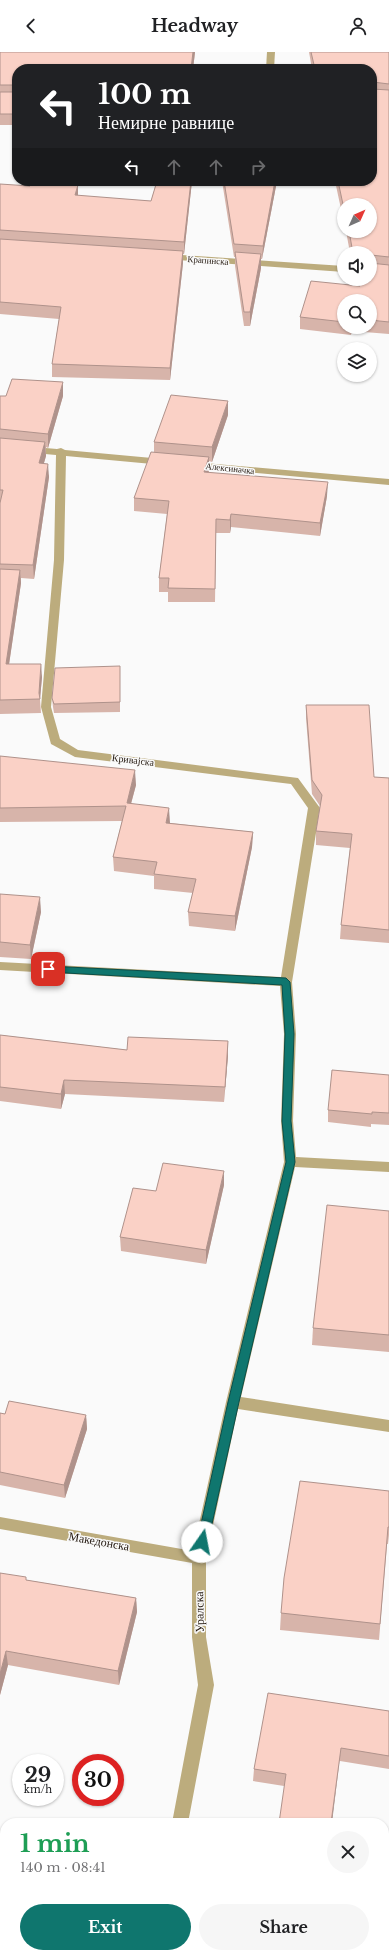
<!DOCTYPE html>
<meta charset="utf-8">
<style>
:root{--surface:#fff;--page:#f6f6f6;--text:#202124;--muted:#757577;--accent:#0f766e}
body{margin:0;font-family:"Libre Baskerville",serif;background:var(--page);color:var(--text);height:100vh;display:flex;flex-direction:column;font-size:15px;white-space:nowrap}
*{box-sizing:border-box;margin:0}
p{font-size:13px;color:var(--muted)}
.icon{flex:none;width:22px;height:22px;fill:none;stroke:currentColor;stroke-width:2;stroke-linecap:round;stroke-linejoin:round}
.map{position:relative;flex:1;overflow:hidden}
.details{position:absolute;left:0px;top:1766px;width:389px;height:140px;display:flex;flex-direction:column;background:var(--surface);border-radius:16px 16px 0 0;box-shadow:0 1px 3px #0004}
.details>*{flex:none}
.hud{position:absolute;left:12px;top:12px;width:365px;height:122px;border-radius:16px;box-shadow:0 1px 3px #0004;background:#202124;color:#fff;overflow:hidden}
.needle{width:26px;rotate:45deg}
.controls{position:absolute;left:337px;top:146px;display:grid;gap:8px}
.controls a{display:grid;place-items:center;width:40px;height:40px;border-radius:50%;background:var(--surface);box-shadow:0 1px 3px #0004;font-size:20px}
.speed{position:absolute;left:12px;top:1702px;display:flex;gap:8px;font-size:20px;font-weight:700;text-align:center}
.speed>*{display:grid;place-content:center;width:52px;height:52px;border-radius:50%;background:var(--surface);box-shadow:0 1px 3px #0004;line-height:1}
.speed small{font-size:10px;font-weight:400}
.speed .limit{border:6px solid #d22;background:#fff;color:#111}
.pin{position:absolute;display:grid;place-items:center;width:34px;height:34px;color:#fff;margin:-17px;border-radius:8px;box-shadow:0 2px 6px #0006}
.me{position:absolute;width:44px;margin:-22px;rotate:12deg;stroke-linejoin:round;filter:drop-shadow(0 0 3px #0008)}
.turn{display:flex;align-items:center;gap:14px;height:84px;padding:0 20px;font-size:18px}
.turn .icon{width:52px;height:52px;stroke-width:2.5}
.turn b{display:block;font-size:28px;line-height:34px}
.lanes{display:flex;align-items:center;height:38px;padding:0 20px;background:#0003;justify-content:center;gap:20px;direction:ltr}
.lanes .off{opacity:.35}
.round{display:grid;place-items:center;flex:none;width:42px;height:42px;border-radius:21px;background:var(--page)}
.headline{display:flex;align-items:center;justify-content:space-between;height:68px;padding:0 20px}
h1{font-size:24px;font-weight:800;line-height:30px;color:#1e9e55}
.button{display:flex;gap:8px;margin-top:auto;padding:8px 20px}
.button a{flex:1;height:46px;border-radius:24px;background:var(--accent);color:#fff;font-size:16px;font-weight:800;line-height:46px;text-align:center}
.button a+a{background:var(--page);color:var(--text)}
header{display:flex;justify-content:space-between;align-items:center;height:52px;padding:0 20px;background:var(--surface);font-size:18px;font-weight:800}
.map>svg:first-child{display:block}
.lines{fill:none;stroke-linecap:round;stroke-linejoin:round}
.minor{fill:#bcac7d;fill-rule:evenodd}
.wall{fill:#d7b4aa;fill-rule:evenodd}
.shaded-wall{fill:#af928b}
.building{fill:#fad1c6;stroke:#af928b}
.route{fill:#0f766e;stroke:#0a4d48}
.labels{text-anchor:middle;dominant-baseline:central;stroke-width:3;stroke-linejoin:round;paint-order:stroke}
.far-street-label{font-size:9px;fill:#22170e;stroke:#fafafa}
.street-label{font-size:10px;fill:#22170e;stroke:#fafafa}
.near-street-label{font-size:12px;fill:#22170e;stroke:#fafafa}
</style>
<header><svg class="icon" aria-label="back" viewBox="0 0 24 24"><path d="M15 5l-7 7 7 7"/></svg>Headway<svg class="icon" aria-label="person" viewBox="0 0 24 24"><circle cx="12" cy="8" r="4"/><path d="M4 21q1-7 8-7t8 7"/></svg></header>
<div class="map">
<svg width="389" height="1906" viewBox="0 0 389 1906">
<rect width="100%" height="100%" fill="#fafafa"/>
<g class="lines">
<g class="minor">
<path d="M267,0H275L274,17H266Z"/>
<path d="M167,202L344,214V220L164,207V203Z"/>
<path d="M0,392L57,397L61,396L65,398L163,407L168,410L163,413L66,404L64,508L51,655L60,687L78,698L298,726L320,756L292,930L296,982L293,1069L296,1105L389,1110V1120L295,1115L241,1345L389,1368V1380L238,1357L206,1506V1585L214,1633L188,1771H172L198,1633L192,1585V1511L0,1477V1465L193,1499L226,1350L284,1110L281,1069L284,982L280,934L0,918V910L281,925L308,756L291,732L75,705L51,692L41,655L54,508L56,403L0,398Z"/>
<path d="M193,410L389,427V433L190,415L188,413Z"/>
<rect x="148" y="1901" width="16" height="5"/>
</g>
</g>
<g class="wall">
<path d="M0,0H195L193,17H17V73H0Z"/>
<path d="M309,0H389V282L352,279L351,283L300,277V265L357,233L355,227H370V201H350L346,179H370L344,153V171L335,129H372V17H312ZM344,249H370V275H344Z"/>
<path d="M157,129H192L184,202H183V211L170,328L52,325V312L59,267L0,262V132L78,144L151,149Z"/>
<path d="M222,129H277L262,207H261V216L250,274H244L235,214V205H234Z"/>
<path d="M0,344H63L48,396L46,395V404L44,411L49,425L34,527L21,526V531L9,612L42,625L40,647L41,661L0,662Z"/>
<path d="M228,363L212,410L209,409V420L327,444L320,484L231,475L230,481H216L215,550H168V540H159V526L167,462L134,459V446L154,400V390Z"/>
<path d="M120,623V660L54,661L53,655L52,646Z"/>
<path d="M306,653L374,725L389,726V891L340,887L341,873L350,796L316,793V779L320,754L312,742L306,666Z"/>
<path d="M0,704L136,733L131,752L170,771L253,780L252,795L235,879L189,874L188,860L193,841L154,837V824L114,819L113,805L122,769L0,770Z"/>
<path d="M0,842L41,860L31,907L0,905Z"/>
<path d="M0,983L127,998L228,989V1004L224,1050L65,1042L61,1057L0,1049Z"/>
<path d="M389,1023V1073L371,1072V1075L328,1070V1058Z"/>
<path d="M224,1133L206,1212L121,1199L120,1185L156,1139Z"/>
<path d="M389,1159V1300L312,1293L313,1276Z"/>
<path d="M0,1361L5,1362L86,1363L87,1377L65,1446L0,1433Z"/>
<path d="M389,1439V1483L388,1492H387L379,1588L280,1578L281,1561Z"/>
<path d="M0,1521L26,1528L136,1546L137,1560L119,1633L8,1613L0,1643Z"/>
<path d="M389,1659V1717L340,1709L284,1734L253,1729L254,1717Z"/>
<path d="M384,1805H389V1858L384,1857Z"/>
</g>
<g class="shaded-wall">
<path d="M193,0H195L193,17H191Z"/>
<path d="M191,129H192L184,202V190Z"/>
<path d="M275,129H277L262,207L263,194Z"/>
<path d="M78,133V145L75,143Z"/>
<path d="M183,199V211L170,328V316Z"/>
<path d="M261,202V216L250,274V260Z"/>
<path d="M63,330V344L48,396V382Z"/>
<path d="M228,349V363L212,410V395Z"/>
<path d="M45,390L46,404L40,424L39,411Z"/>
<path d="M209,405V418L204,433V420Z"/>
<path d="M48,412L49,425L34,527L33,513Z"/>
<path d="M328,430L327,444L320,484V471Z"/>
<path d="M231,462V475L230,481V468Z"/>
<path d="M20,518L21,531L7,626L6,612Z"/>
<path d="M41,612L42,625L40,647L39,641Z"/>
<path d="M135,718L136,733L127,766V751Z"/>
<path d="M169,756L170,771H166Z"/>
<path d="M253,780L252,795L235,879V864Z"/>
<path d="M40,845L41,860L31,907L30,893Z"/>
<path d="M228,989V1004L224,1050L225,1035Z"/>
<path d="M64,1028L65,1042L61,1057V1042Z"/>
<path d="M224,1119V1133L206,1212V1198Z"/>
<path d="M86,1363L87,1377L65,1446L64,1433Z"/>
<path d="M136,1546L137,1560L119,1633L118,1619Z"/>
<path d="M6,1599L8,1613L0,1643V1622Z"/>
<path d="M341,1696L332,1771H331Z"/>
</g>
<g class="building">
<path d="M0,0H193L191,17H17V34L16,33H0Z"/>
<path d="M311,0H389V32L373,30L372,34V17H315Z"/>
<path d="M372,37L389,38V205L371,203L370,208V201H353L349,179H370V153H344V157L338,129H372Z"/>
<path d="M17,38V62H0V40H16Z"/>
<path d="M157,129H191L184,190L0,178V132L30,134L31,130L78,133L75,143L151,149Z"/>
<path d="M224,129H275L263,194L234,192Z"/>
<path d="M0,187L183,199L170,316L52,312L61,255L0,250Z"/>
<path d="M235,200L261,202L250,260H244Z"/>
<path d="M370,211L389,213V270L370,268V249H344V270L300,265L311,229L360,234L359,227H370Z"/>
<path d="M12,327L63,330L48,382L0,377V344H6Z"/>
<path d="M171,343L228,349L212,395L154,390Z"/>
<path d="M0,386L45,390L39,411L48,412L33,513L0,512V451L3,438H0Z"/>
<path d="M151,400L209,405L204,420L328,430L320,471L231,462L230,468L216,467L215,537L168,536L169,526H159L169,449L134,446Z"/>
<path d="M0,517L20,518L6,612H41L39,641L40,647L0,648Z"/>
<path d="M120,614V650L54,652L52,646L55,616Z"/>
<path d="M306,653H369L374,725L389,726V878L341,873L352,782L316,779L322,743L312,728Z"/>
<path d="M0,704L135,718L127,751L169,756L166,771L253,780L235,864L188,860L196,827L154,822L157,810L113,805L126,754L0,756Z"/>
<path d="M0,842L40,845L30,893L0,890Z"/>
<path d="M0,983L127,998L128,985L228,989L225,1035L64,1028L61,1042L0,1035Z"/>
<path d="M332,1018L389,1023V1061L372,1060V1062L328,1058Z"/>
<path d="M163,1111L224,1119L206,1198L120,1185L133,1136L156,1139Z"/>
<path d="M327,1153L389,1159V1283L313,1276Z"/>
<path d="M9,1349L86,1363L64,1433L0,1420V1361L5,1362Z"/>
<path d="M300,1429L389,1439V1475H388L380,1572L281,1561L284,1526Z"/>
<path d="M0,1521L26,1525V1528L136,1546L118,1619L6,1599L0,1622Z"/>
<path d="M268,1641L389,1659V1704L341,1696L331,1771H279L286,1722L254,1717Z"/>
<rect x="384" y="1805" width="5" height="40"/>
</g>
<path class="route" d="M48,914L286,926L290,930L294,982L291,1069L295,1110L239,1350L208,1490L206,1494L202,1495L198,1494L197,1490L228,1350L286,1110L282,1069L285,982L282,933L48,920L43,917Z"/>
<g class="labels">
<g class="far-street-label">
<text transform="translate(208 208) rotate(4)">Крапинска</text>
<text transform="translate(230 416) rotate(6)">Алексиначка</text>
</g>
<g class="street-label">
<text transform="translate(133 708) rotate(7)">Кривајска</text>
</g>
<g class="near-street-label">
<text transform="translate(99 1489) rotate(10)">Македонска</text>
<text transform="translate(199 1560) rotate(-91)">Уралска</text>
</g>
</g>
</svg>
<div class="controls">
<a><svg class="needle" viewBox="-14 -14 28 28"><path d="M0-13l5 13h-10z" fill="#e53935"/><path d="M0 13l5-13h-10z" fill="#757577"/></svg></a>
<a><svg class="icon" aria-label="sound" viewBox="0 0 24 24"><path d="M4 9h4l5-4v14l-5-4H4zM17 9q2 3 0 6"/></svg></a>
<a><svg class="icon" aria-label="search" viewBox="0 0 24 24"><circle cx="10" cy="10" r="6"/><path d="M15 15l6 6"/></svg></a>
<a><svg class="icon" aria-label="layers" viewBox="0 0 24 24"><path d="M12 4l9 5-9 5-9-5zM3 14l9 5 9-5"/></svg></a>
</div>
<div class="speed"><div>29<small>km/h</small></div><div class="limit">30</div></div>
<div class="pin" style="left:48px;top:917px;background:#d93025"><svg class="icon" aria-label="arrive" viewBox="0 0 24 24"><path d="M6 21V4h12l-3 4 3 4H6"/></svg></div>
<svg class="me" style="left:202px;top:1490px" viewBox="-20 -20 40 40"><circle r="19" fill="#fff"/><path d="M0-13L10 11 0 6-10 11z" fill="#0f766e"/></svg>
<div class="hud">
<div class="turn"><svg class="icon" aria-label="left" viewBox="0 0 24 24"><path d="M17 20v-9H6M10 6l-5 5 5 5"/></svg><div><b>100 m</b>Немирне равнице</div></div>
<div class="lanes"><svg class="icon" aria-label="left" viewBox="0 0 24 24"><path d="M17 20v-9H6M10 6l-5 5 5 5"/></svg><svg class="icon off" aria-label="ahead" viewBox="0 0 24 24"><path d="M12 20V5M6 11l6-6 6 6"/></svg><svg class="icon off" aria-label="ahead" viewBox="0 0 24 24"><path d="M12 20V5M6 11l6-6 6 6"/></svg><svg class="icon off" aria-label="right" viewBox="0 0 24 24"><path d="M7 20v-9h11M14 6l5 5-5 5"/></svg></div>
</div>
<section class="details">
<div class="headline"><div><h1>1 min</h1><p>140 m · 08:41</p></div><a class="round"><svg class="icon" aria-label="close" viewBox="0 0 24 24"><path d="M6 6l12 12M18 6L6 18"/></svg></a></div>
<div class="button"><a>Exit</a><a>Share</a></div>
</section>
</div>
